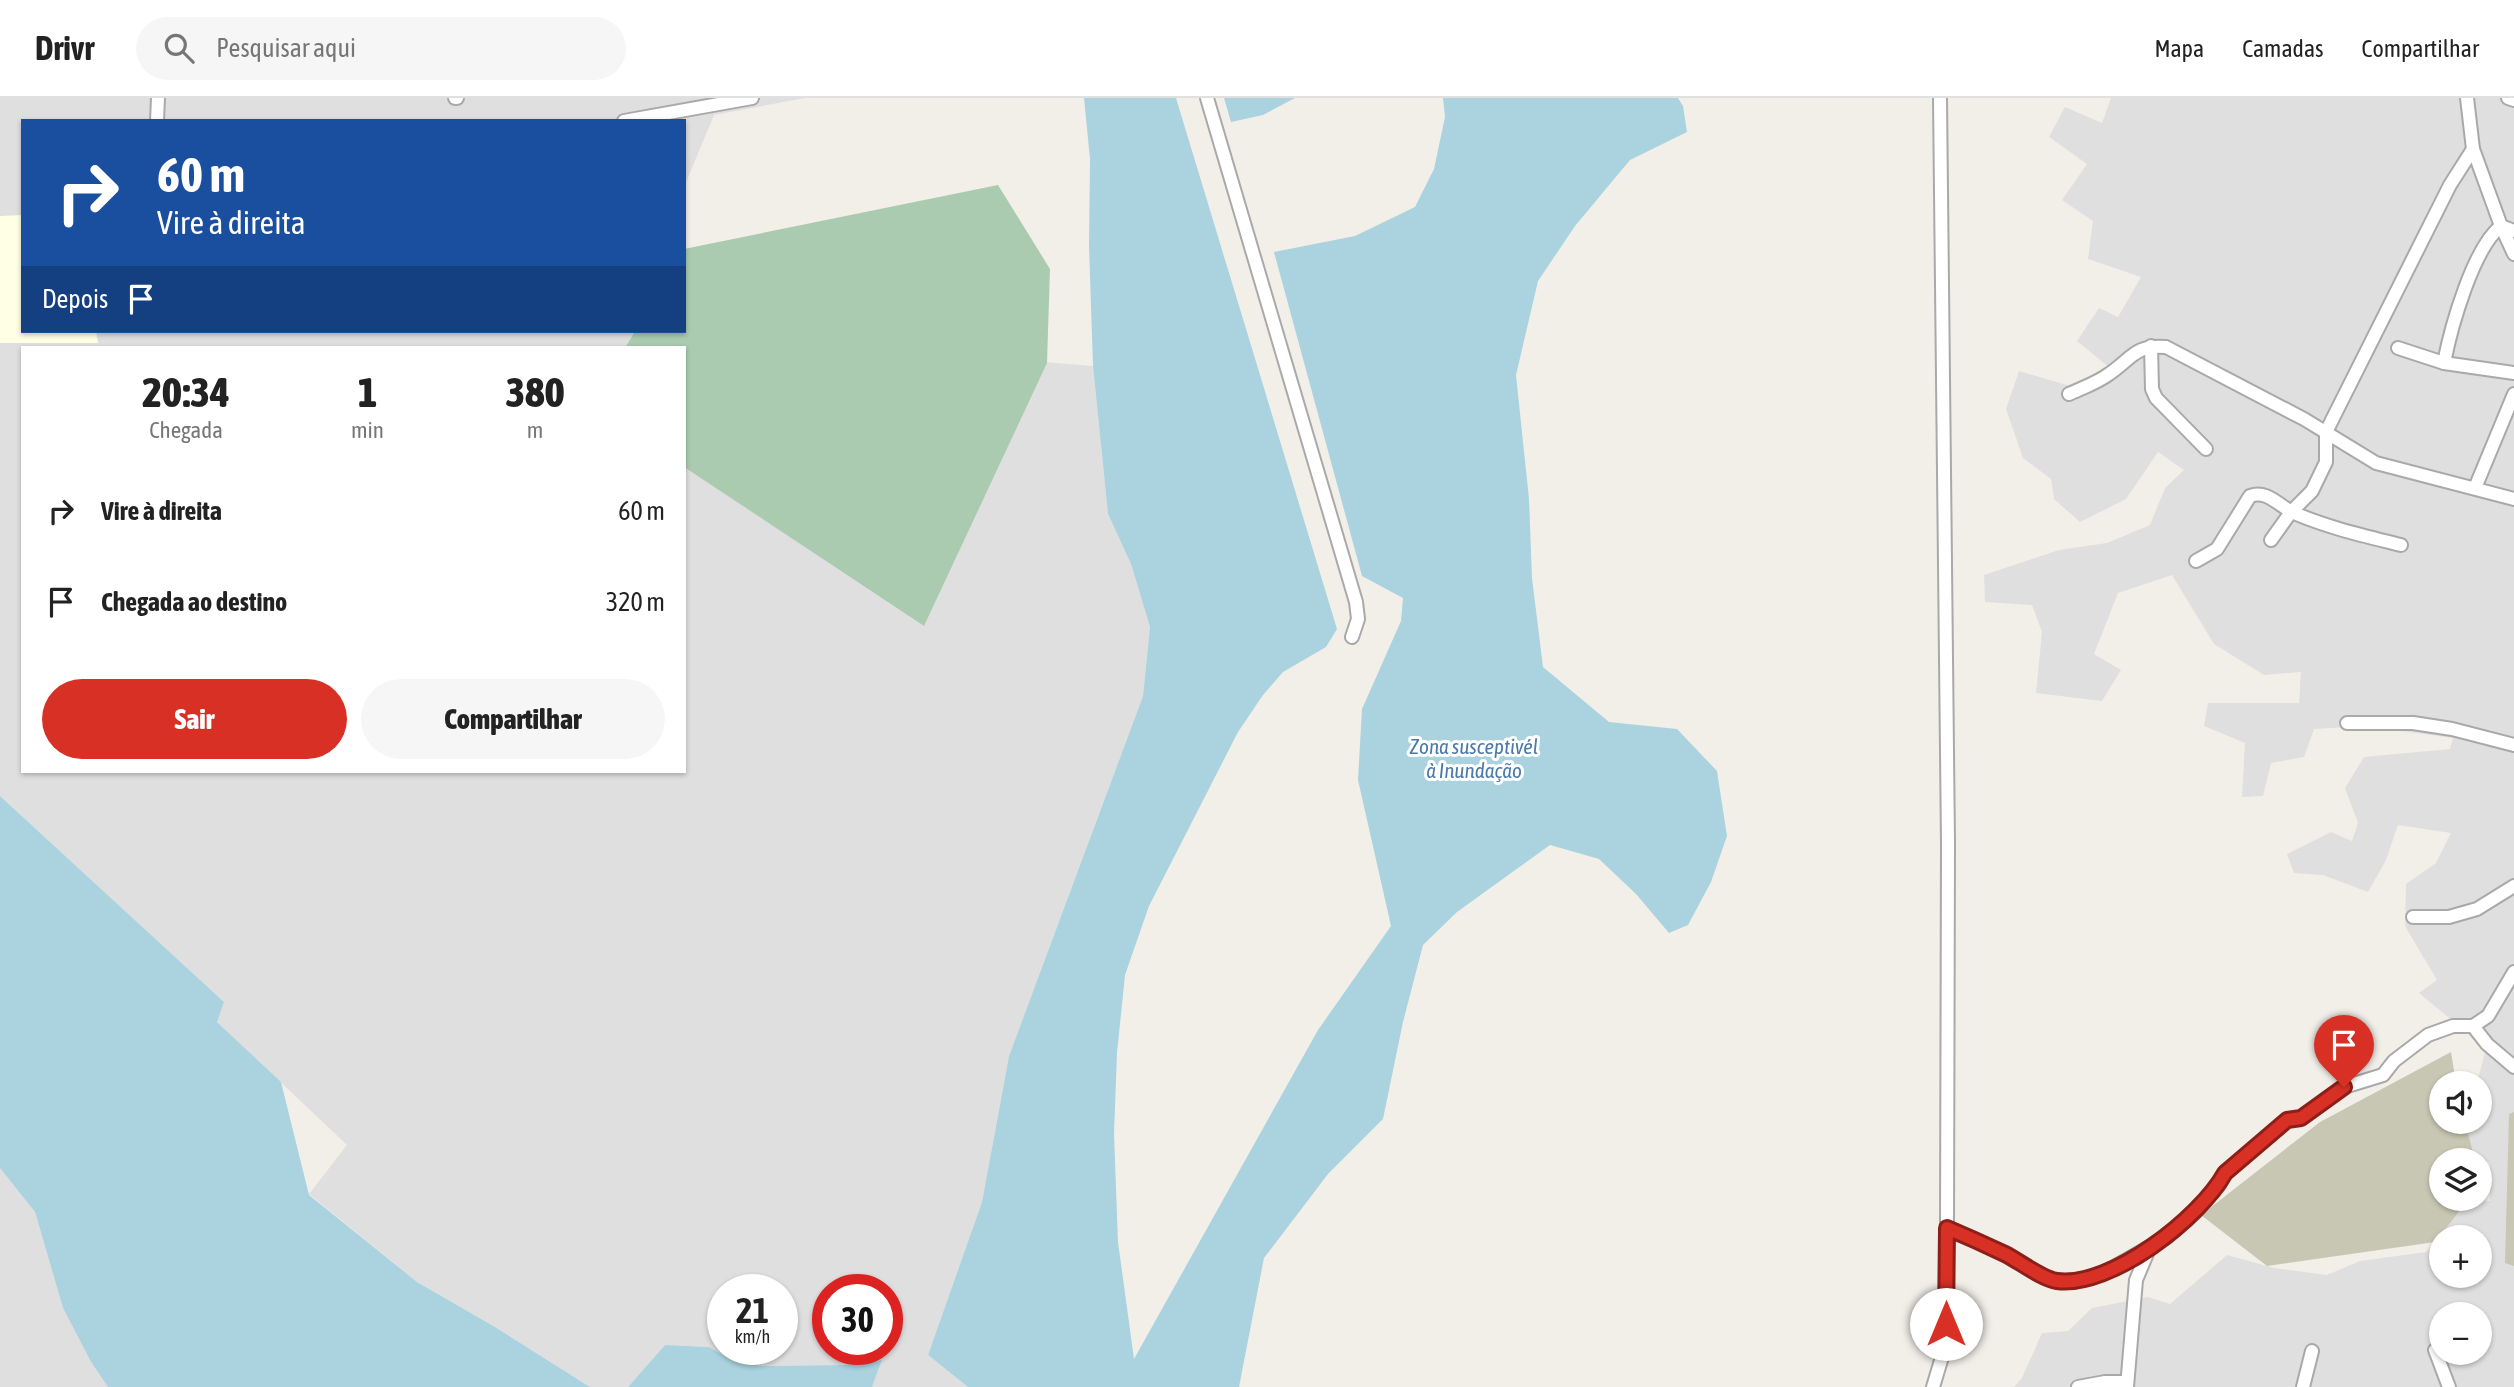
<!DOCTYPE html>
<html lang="pt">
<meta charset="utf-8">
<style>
:root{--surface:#fff;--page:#f6f6f6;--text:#222;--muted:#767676;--line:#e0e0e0;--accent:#d93025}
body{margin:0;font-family:"Asap Condensed",sans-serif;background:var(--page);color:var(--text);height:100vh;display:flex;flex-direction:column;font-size:26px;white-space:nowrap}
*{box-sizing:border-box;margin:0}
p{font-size:23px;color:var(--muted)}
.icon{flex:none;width:38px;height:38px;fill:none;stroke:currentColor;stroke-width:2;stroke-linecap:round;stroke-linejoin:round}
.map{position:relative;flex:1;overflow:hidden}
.drawer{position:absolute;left:21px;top:248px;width:665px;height:427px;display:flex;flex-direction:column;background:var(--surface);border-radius:0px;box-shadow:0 2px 5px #0004}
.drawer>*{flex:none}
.top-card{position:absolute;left:21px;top:21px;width:665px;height:214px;border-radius:0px;box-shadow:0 2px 5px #0004;background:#1a4fa0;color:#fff;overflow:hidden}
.buttons{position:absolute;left:2429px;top:973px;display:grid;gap:14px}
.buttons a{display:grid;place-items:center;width:63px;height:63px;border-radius:50%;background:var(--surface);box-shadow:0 2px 5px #0004;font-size:35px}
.speed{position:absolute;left:707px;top:1176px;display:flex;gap:14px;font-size:35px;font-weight:700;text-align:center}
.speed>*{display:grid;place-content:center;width:91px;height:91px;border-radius:50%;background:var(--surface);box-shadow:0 2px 5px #0004;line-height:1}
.speed small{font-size:18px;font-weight:400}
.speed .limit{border:10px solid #d22;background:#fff;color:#111}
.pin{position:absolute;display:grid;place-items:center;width:60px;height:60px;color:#fff;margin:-72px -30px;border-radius:50% 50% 50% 0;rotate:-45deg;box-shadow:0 0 7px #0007}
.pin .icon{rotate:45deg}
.me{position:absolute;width:77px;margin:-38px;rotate:0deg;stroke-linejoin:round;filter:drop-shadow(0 0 5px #0008)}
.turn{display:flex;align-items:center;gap:24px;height:147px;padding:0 21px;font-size:32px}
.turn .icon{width:91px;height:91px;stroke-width:2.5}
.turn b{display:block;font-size:49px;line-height:60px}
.then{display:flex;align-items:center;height:66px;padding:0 21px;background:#0003;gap:14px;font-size:26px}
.eta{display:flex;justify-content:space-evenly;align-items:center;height:119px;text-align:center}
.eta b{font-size:42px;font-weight:800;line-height:49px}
.button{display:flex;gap:14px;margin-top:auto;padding:14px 21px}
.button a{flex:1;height:80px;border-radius:42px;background:var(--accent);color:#fff;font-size:28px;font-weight:800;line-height:80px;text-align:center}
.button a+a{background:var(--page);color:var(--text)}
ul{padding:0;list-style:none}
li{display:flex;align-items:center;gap:21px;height:91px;padding:0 21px}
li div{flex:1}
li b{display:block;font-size:26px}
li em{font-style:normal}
header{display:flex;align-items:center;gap:42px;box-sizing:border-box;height:98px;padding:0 35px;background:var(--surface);border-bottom:2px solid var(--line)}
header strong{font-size:33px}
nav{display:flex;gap:38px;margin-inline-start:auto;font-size:24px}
.search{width:490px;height:63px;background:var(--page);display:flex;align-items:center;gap:18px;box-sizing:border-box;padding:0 24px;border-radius:38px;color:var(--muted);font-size:26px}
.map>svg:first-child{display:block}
.residential{fill:#e0dfdf;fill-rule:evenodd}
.education{fill:#ffffe5}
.construction{fill:#c7c7b4}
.cemetery{fill:#aacbaf}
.water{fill:#aad3df}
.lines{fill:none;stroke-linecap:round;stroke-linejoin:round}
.street-casing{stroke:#a9a9a9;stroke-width:16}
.street{stroke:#fff;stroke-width:12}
.route-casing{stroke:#8d1f18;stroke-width:18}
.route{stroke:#d93025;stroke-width:12}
.labels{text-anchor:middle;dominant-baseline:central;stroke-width:6;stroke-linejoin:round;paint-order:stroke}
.water-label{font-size:21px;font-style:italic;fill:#4a7aab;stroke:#fff}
</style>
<header>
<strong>Drivr</strong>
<div class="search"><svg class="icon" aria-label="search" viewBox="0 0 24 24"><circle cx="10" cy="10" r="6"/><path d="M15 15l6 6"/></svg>Pesquisar aqui</div>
<nav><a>Mapa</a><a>Camadas</a><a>Compartilhar</a></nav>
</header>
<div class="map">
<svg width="2514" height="1289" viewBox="0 0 2514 1289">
<rect width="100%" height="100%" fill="#f2efe9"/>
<g class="residential">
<path d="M0,0H805L714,17L684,89V23H23V233H635L625,250H23V674H684V369L924,528L1044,264L1093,268L1108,416L1131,466L1150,529L1143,598L1009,958L982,1104L928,1257L968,1289H872L882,1262L846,1267L761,1268L730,1261L709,1249L665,1247L628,1289H590L495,1229L417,1184L309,1096L347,1047L216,923L224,904L0,698ZM723,1192H782V1251H723ZM828,1192H887V1251H828Z"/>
<path d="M2111,0H2514V1289H2014L2022,1280L2042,1235L2068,1233L2092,1210L2148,1199L2170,1206L2227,1157L2274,1170L2327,1177L2360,1163L2426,1154L2445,1133L2453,1101L2490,1103V1065L2480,1062H2459L2468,1024H2480V985H2477L2485,954L2466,934L2419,895L2437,882L2405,828L2406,786L2436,765L2451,735L2398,727L2386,762L2368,794L2323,777L2294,775L2287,756L2331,734L2352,743L2358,725L2345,690L2364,659L2450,651L2453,640L2365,628L2314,631L2304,659L2271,665L2263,698L2242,699L2245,645L2204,628L2208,605H2299L2301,574L2264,577L2214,546L2172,477L2118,495L2094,556L2121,572L2102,603L2036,595L2042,534L2032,507L1985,504L1984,477L2059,452L2107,445L2150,427L2165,390L2184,372L2158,354L2126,401L2080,424L2054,401L2051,381L2023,360L2006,311L2019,273L2070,288L2110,270L2077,243L2099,210L2118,219L2141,179L2088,161L2093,123L2062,102L2087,66L2049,39L2065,9L2102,25ZM2441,1139H2480V1178H2441ZM2441,1216H2480V1255H2441Z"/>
<path d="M0,1070L35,1114L63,1210L91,1264L108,1289H0Z"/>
</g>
<path class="education" d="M23,117V233H96L98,245H0V118Z"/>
<g class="construction">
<path d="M2451,954L2456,985H2441V1024H2465L2475,1062H2441V1101H2469L2435,1144L2267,1168L2201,1117L2320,1024Z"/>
<path d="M2514,1014V1168L2505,1165L2509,1016Z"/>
</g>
<path class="cemetery" d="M998,87L1050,171L1047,265L924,528L684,369V250H625L635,233H684V151Z"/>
<g class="water">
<path d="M1084,0H1176L1337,531L1326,549L1283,574L1263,597L1238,634L1149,808L1125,877L1117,955L1114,1036L1118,1144L1134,1261L1318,932L1391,828L1358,682L1362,611L1401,523L1403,500L1362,478L1274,154L1355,138L1415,109L1434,71L1445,19L1443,0H1678L1683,8L1687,34L1630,62L1575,128L1538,183L1516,277L1529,401L1532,480L1543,569L1609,624L1677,631L1717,673L1727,738L1711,784L1688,827L1669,835L1636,796L1599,761L1550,747L1457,814L1423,847L1403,924L1383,1021L1328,1076L1264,1160L1239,1289H968L928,1257L982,1104L1009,958L1143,598L1150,529L1131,466L1108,416L1093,268L1089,148L1090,61Z"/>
<path d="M1224,0H1295L1263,17L1231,24Z"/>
<path d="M0,698L224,904L217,924L281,984L309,1097L417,1184L495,1229L590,1289H108L91,1264L63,1210L35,1114L0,1070Z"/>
<path d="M665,1247L709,1249L730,1261L761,1268L846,1267L882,1262L872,1289H628Z"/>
</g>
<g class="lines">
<defs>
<g id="street">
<path d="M455,0H457"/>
<path d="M1207,0L1356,504L1358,521L1352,539"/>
<path d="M2467,0L2473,51L2501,128L2514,133"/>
<path d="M2508,0L2514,2"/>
<path d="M157,23L158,0"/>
<path d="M624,23L752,0"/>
<path d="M2151,248L2152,291L2156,300L2206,351"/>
<path d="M2398,250L2444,265L2514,275"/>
<path d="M2444,265C2451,229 2473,150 2501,128L2514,156"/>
<path d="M2069,296C2082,290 2097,285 2109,276C2131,261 2136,246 2166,249L2304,321L2376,365L2514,401"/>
<path d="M2475,390L2514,296"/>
<path d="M2271,442L2291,414L2312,393L2326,364V334L2450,87L2473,51"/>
<path d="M2196,463L2217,451L2250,398C2267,391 2280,409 2294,415C2329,430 2365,438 2401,447"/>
<path d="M2347,625H2413L2452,631L2514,647"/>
<path d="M2413,819H2449L2477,811L2514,788"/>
<path d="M2473,928L2487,946L2514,969"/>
<path d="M1947,1130L2004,1156L2054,1183L2075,1184L2109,1172L2167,1139L2192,1116L2219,1087L2225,1075L2287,1022L2301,1020L2344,989L2383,977L2394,963L2428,937L2453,928H2473L2488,918L2514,874"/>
<path d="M2435,1252L2449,1289"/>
<path d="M1933,1289L1945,1249L1947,1130L1948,746L1940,0"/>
<path d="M2078,1289L2105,1284H2126"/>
<path d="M2127,1289L2136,1182L2149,1151"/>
<path d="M2303,1289L2312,1253"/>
</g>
</defs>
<use href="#street" class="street-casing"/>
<use href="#street" class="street"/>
</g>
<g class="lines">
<defs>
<path id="route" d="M1946,1226L1947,1130C1966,1138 1986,1147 2005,1156C2019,1163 2042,1181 2057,1183C2111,1190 2200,1120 2225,1075L2287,1022L2301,1020L2344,989"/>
</defs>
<use href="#route" class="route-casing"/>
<use href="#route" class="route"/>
</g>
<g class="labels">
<g class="water-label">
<text x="1474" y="648">Zona susceptivél<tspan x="1474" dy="24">à Inundação</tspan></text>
</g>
</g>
</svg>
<div class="buttons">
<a><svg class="icon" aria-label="sound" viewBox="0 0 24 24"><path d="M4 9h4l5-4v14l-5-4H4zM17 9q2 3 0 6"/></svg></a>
<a><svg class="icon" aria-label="layers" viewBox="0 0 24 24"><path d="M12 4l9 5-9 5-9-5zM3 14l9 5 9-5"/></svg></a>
<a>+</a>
<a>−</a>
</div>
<div class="speed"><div>21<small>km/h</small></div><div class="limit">30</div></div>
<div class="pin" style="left:2344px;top:989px;background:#d93025"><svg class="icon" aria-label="arrive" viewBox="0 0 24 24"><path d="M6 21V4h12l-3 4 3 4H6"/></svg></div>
<svg class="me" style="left:1946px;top:1226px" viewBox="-20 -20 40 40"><circle r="19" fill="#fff"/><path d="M0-13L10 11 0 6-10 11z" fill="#d93025"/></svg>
<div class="top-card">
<div class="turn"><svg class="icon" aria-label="right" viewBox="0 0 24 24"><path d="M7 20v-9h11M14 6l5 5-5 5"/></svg><div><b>60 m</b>Vire à direita</div></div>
<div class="then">Depois<svg class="icon" aria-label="arrive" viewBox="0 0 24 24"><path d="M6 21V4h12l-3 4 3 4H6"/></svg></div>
</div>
<section class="drawer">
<div class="eta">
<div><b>20:34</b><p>Chegada</p></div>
<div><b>1</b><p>min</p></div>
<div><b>380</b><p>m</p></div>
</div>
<ul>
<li><svg class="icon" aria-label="right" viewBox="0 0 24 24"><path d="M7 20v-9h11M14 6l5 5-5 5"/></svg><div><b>Vire à direita</b></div><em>60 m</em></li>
<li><svg class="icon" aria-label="arrive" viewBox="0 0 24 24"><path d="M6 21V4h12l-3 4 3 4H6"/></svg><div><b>Chegada ao destino</b></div><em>320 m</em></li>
</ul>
<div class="button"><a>Sair</a><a>Compartilhar</a></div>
</section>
</div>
